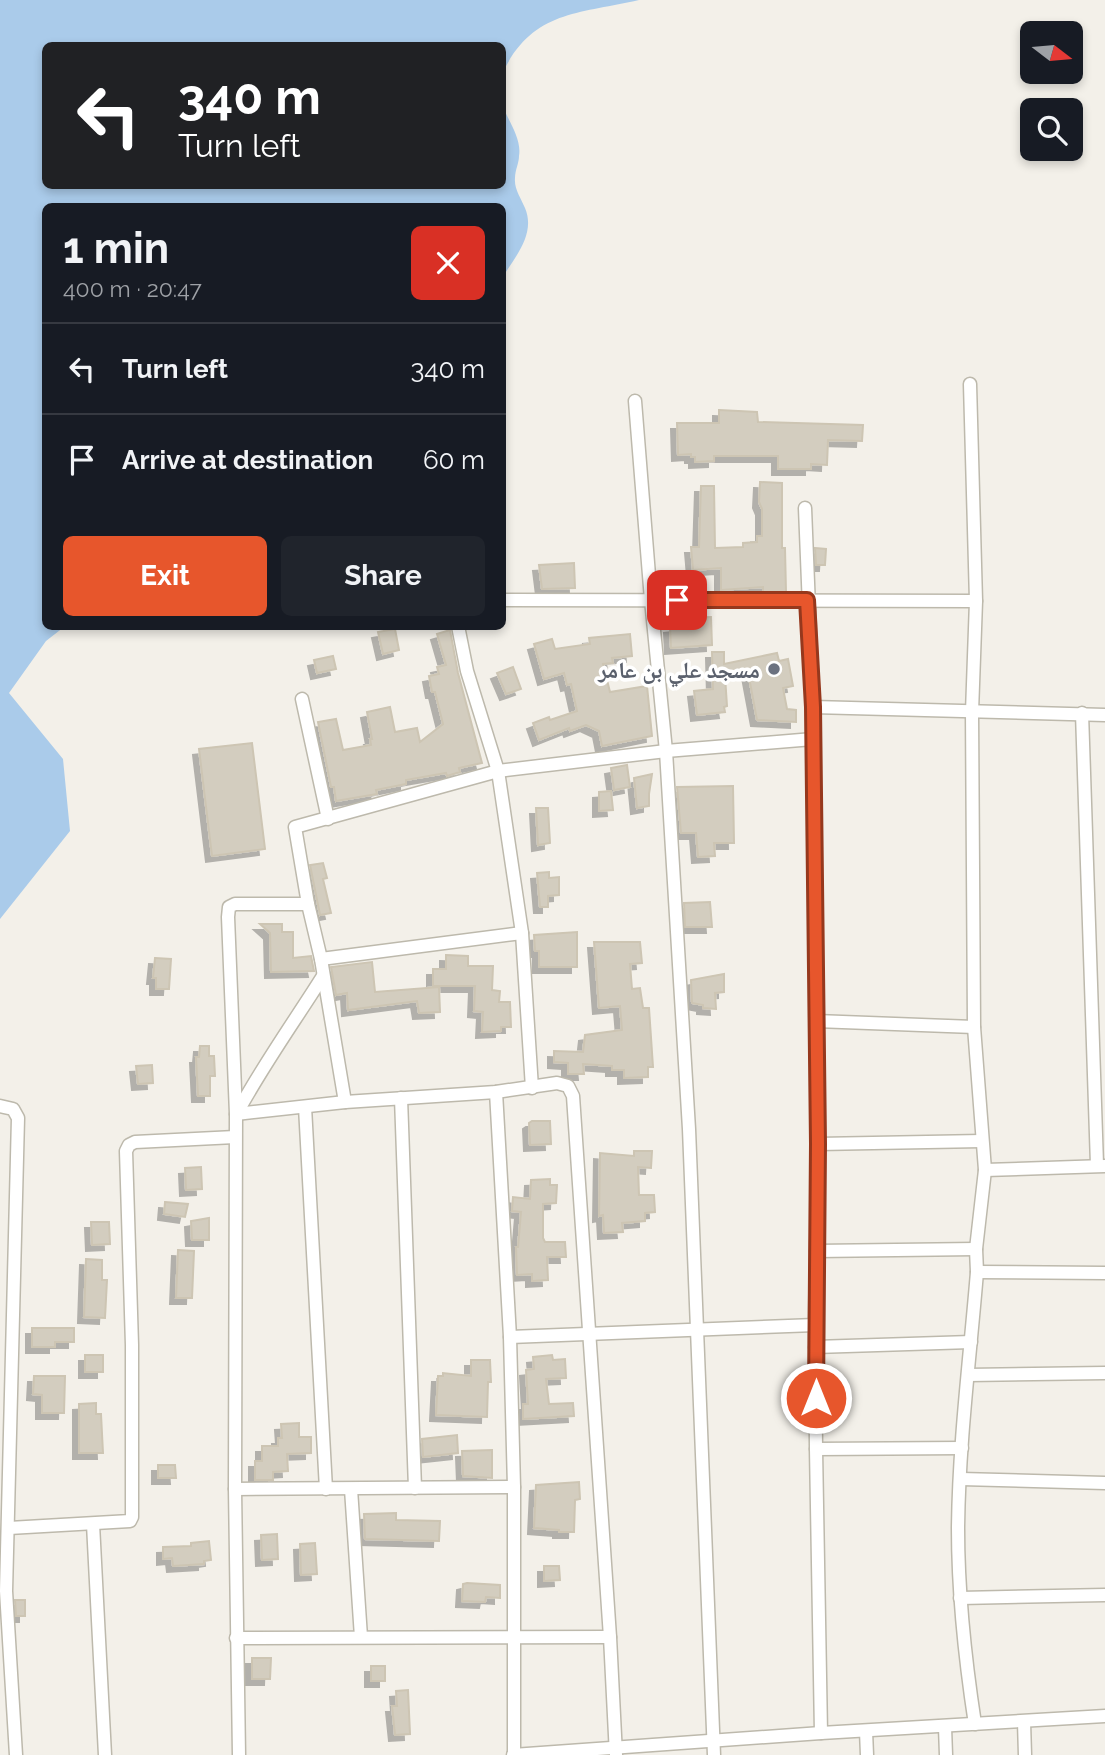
<!DOCTYPE html>
<meta charset="utf-8">
<style>
:root{--surface:#171b24;--page:#20242c;--text:#f1f3f6;--muted:#9ea1a6;--line:#363941;--accent:#e7562c}
body{margin:0;font-family:Raleway,"Noto Naskh Arabic",sans-serif;background:var(--page);color:var(--text);height:100vh;display:flex;flex-direction:column;font-size:26px;white-space:nowrap}
*{box-sizing:border-box;margin:0}
p{font-size:23px;color:var(--muted)}
.icon{flex:none;width:38px;height:38px;fill:none;stroke:currentColor;stroke-width:2;stroke-linecap:round;stroke-linejoin:round}
.map{position:relative;flex:1;overflow:hidden}
.side{position:absolute;left:42px;top:203px;width:464px;height:427px;display:flex;flex-direction:column;background:var(--surface);border-radius:10px;box-shadow:0 4px 10px #0003}
.side>*{flex:none}
.top-card{position:absolute;left:42px;top:42px;width:464px;height:147px;border-radius:10px;box-shadow:0 4px 10px #0003;background:#202124;color:#fff;overflow:hidden}
.needle{width:46px;rotate:106deg}
.fabs{position:absolute;left:1020px;top:21px;display:grid;gap:14px}
.fabs a{display:grid;place-items:center;width:63px;height:63px;border-radius:10px;background:var(--surface);box-shadow:0 4px 10px #0003;font-size:35px}
.pin{position:absolute;display:grid;place-items:center;width:60px;height:60px;color:#fff;margin:-30px;border-radius:14px;box-shadow:0 4px 10px #0006}
.me{position:absolute;width:77px;margin:-38px;rotate:0deg;stroke-linejoin:round;filter:drop-shadow(0 0 5px #0008)}
.turn{display:flex;align-items:center;gap:24px;height:147px;padding:0 21px;font-size:32px}
.turn .icon{width:91px;height:91px;stroke-width:2.5}
.turn b{display:block;font-size:49px;line-height:60px}
.round{display:grid;place-items:center;flex:none;width:74px;height:74px;border-radius:10px;background:var(--page)}
.overview{display:flex;align-items:center;justify-content:space-between;height:119px;padding:0 21px}
h1{font-size:42px;font-weight:700;line-height:52px}
.button{display:flex;gap:14px;margin-top:auto;padding:14px 21px}
.button a{flex:1;height:80px;border-radius:10px;background:var(--accent);color:#fff;font-size:28px;font-weight:700;line-height:80px;text-align:center}
.button a+a{background:var(--page);color:var(--text)}
ul{padding:0;list-style:none}
li{display:flex;align-items:center;gap:21px;height:91px;padding:0 21px;border-top:2px solid var(--line)}
li div{flex:1}
li b{display:block;font-size:26px}
li em{font-style:normal}
.map>svg:first-child{display:block}
.water{fill:#aacbea}
.building{fill:#d3cdbf;stroke:#cdc5b3;stroke-width:2;filter:url(#shadow)}
.lines{fill:none;stroke-linecap:round;stroke-linejoin:round}
.minor-casing{stroke:#bdb9ac;stroke-width:15}
.minor{stroke:#fff;stroke-width:12}
.route-casing{stroke:#96381d;stroke-width:18}
.route{stroke:#e7562c;stroke-width:12}
.worship-dot{fill:#6b7280;stroke:#fff;stroke-width:2.5}
.labels{text-anchor:middle;dominant-baseline:central;stroke-width:7;stroke-linejoin:round;paint-order:stroke}
.worship-label{font-size:23px;font-weight:bold;fill:#5b616d;stroke:#fff;text-anchor:end}
</style>
<div class="map">
<svg width="1105" height="1755" viewBox="0 0 1105 1755">
<defs>
<filter id="shadow"><feDropShadow dx="-6" dy="6" stdDeviation="0" flood-color="#0004"/></filter>
</defs>
<rect width="100%" height="100%" fill="#f3f0e9"/>
<path class="water" d="M0,0H639C579,14 532,10 502,74V46H46V186H502V105C508,120 522,139 519,156C519,163 515,170 515,178C514,189 521,198 525,208C536,234 515,257 502,278V206H46V626L64,627L46,641L9,693L63,759L70,831L0,919Z"/>
<g class="building">
<path d="M719,410L757,412L758,422L863,425L862,441L828,440L827,465L811,464V469H778V456H714V461L695,462V457H691V454L678,455L677,423H719Z"/>
<path d="M760,482L782,483V548H785L786,592H763V587L721,590V568L693,570L691,547H699L701,486H714L715,548L743,547V543L757,542V536H762V509L759,502Z"/>
<path d="M815,548L826,549L825,565H816Z"/>
<path d="M574,563L575,588L542,589L539,565Z"/>
<path d="M711,617L712,645L671,648L670,627L679,626L680,618Z"/>
<path d="M395,629L399,650L383,654L378,632Z"/>
<path d="M450,630L458,673L482,763L459,768L460,772L447,776L446,773L406,780V784L376,790L377,794L336,801L334,787H331L318,722L336,719L343,750L371,745L370,739H372L367,712L390,707L395,732L417,728L420,742L443,724L435,692H432L429,676L439,674L437,667L446,665L437,634Z"/>
<path d="M630,634L632,656L612,658L613,663L603,664L610,692L647,686L652,736L602,746L599,731L586,725L570,731L569,728L539,740L533,723L549,717L550,720L577,711L571,684L567,685L564,673L544,679L534,644L552,639L555,649L590,644L589,638Z"/>
<path d="M712,652H724V664L777,653L779,661L788,659L793,686L783,688L787,709L796,710V722L757,720L748,672L725,676L727,706L724,707L725,712L697,715L694,691L713,689Z"/>
<path d="M333,656L336,669L317,673L314,660Z"/>
<path d="M513,667L521,689L506,694L497,673Z"/>
<path d="M252,743L265,849L212,856L199,749Z"/>
<path d="M627,765L630,787L614,790L611,768Z"/>
<path d="M652,774L649,794V806L637,808L634,778Z"/>
<path d="M733,786L734,843H714L715,856L698,857L696,833H681L677,787Z"/>
<path d="M611,791L613,810L599,811V792Z"/>
<path d="M536,808H548L550,843L538,845Z"/>
<path d="M323,863L327,878L323,879L331,913L320,915L310,865Z"/>
<path d="M549,872V878L559,877V895L548,896V907H540L537,873Z"/>
<path d="M710,902L712,927H685L684,903Z"/>
<path d="M260,924H282V932H293V958L311,956L314,971L271,972L270,933Z"/>
<path d="M577,932V967H539V951H535L534,935Z"/>
<path d="M594,942H640L642,963L630,964L632,989L640,988L643,1008H649L653,1067H648V1077L624,1078V1070H612V1066L583,1064L584,1074H568V1063L554,1062V1051L583,1052L585,1035L622,1030L620,1006L599,1008Z"/>
<path d="M446,955L468,956V966H493L492,990L500,991L499,1002H510L511,1027H501V1031L482,1032L483,1012L474,1011L475,986H433V969H446Z"/>
<path d="M155,958L171,959L169,989H156V978H153Z"/>
<path d="M372,962L375,992L439,987L440,1012L419,1013L417,1001L348,1010L347,993L336,995L331,967Z"/>
<path d="M724,974V992L715,993L716,1009L703,1008V1005L692,1003L691,980Z"/>
<path d="M200,1046H209V1056H214L215,1076H210V1096H198L196,1057H199Z"/>
<path d="M152,1065L153,1083L138,1084L136,1066Z"/>
<path d="M532,1121H550L551,1144L530,1145L529,1123Z"/>
<path d="M634,1151H652L651,1168L638,1167L639,1195H654L655,1212L645,1213V1221L622,1223L623,1232L604,1233L603,1215L599,1216L600,1153L634,1156Z"/>
<path d="M201,1167L202,1189L186,1190L185,1168Z"/>
<path d="M550,1179V1185H557L556,1203L543,1204V1238L545,1242H565L566,1257H547L548,1280L532,1281V1274L517,1275L516,1247H518L521,1212L512,1211L513,1197L530,1199L531,1180Z"/>
<path d="M165,1202L188,1204L185,1217L164,1214Z"/>
<path d="M209,1218V1240H192L191,1221Z"/>
<path d="M91,1222H109L110,1244L92,1245Z"/>
<path d="M178,1250L194,1251L192,1298H176Z"/>
<path d="M86,1259L102,1260V1280H107L105,1318L84,1317Z"/>
<path d="M32,1328H74V1342H55V1347H32Z"/>
<rect x="85" y="1355" width="18" height="17"/>
<path d="M552,1355L553,1360L565,1359L566,1378L546,1379L549,1404L573,1403L574,1416L523,1419V1404H528L526,1370L534,1369L533,1357Z"/>
<path d="M471,1360H490L491,1382H488L487,1417L436,1415L438,1376H443V1373L471,1376Z"/>
<path d="M34,1376H65L64,1413H42V1395L33,1394Z"/>
<path d="M96,1403V1414H101L103,1453H79V1404Z"/>
<path d="M299,1423V1437H311V1453L287,1454L288,1471L273,1472V1480H255V1461H262V1446H278V1438H282L281,1424Z"/>
<path d="M457,1435L458,1453L423,1457L422,1439Z"/>
<path d="M492,1450V1478L463,1476L462,1451Z"/>
<path d="M158,1465H175L176,1478H158Z"/>
<path d="M579,1482L580,1499L575,1500L574,1532H559V1530L534,1528L536,1485Z"/>
<path d="M396,1513V1520L440,1521L439,1541L365,1539L364,1514Z"/>
<path d="M277,1534L278,1559L262,1560L261,1535Z"/>
<path d="M209,1541L211,1560L204,1561V1564L173,1566L172,1558L163,1559V1547L191,1546V1543Z"/>
<path d="M315,1543L317,1574L301,1575L300,1544Z"/>
<path d="M544,1566H559L560,1580L544,1581Z"/>
<path d="M467,1583L500,1585V1598L486,1597L485,1602L462,1601L463,1584Z"/>
<path d="M15,1600H25V1616H16Z"/>
<path d="M252,1658H271L270,1679H252Z"/>
<rect x="371" y="1666" width="14" height="15"/>
<path d="M408,1690L410,1734L395,1735L392,1706H397L396,1691Z"/>
</g>
<g class="lines">
<defs>
<g id="minor">
<path d="M970,384L976,601L972,712L974,1027L985,1170L976,1249L977,1272C970,1357 959,1442 958,1528C958,1594 965,1659 975,1724"/>
<path d="M635,401L651,600L666,751L689,1129L714,1755"/>
<path d="M805,508L813,707L818,1144L815,1325L816,1449L821,1733"/>
<path d="M502,600L976,601"/>
<path d="M458,626L467,671L498,771L522,933L532,1088"/>
<path d="M302,699L328,819"/>
<path d="M813,707L1105,715"/>
<path d="M1082,713L1097,1165"/>
<path d="M321,959L522,933"/>
<path d="M816,1021L974,1027"/>
<path d="M496,1092L510,1337L514,1487V1755"/>
<path d="M401,1098L415,1488"/>
<path d="M345,1102L321,959L308,904L295,827L498,771L666,751L813,739"/>
<path d="M0,1106L13,1109L18,1118L6,1591L16,1755"/>
<path d="M305,1107L326,1489"/>
<path d="M237,1113C263,1065 294,1022 323,976"/>
<path d="M236,1114L345,1102L496,1092L557,1083L568,1086L573,1096L610,1637L616,1755"/>
<path d="M818,1144L982,1141"/>
<path d="M985,1170L1105,1166"/>
<path d="M816,1251L976,1249"/>
<path d="M977,1272L1105,1273"/>
<path d="M510,1337L815,1325"/>
<path d="M815,1347L971,1342"/>
<path d="M968,1375L1105,1373"/>
<path d="M816,1449L962,1448"/>
<path d="M961,1479L1105,1483"/>
<path d="M235,1489L514,1487"/>
<path d="M351,1489L361,1637"/>
<path d="M93,1524L105,1755"/>
<path d="M9,1528L130,1521L132,1517V1345L126,1151L129,1145L135,1142L235,1137"/>
<path d="M960,1598L1105,1595"/>
<path d="M236,1638L610,1637"/>
<path d="M1024,1722L1025,1755"/>
<path d="M945,1727L946,1755"/>
<path d="M866,1731L867,1755"/>
<path d="M239,1755L235,1489L236,1114L228,917L229,907L235,904H308"/>
<path d="M513,1755L821,1733L1105,1716"/>
</g>
</defs>
<use href="#minor" class="minor-casing"/>
<use href="#minor" class="minor"/>
</g>
<g class="lines">
<defs>
<path id="route" d="M677,600H807L813,707L818,1144L816,1398"/>
</defs>
<use href="#route" class="route-casing"/>
<use href="#route" class="route"/>
</g>
<circle class="worship-dot" cx="774" cy="669" r="7"/>
<g class="labels">
<g class="worship-label">
<text x="760" y="669">مسجد علي بن عامر</text>
</g>
</g>
</svg>
<div class="fabs">
<a><svg class="needle" viewBox="-14 -14 28 28"><path d="M0-13l5 13h-10z" fill="#e53935"/><path d="M0 13l5-13h-10z" fill="#9ea1a6"/></svg></a>
<a><svg class="icon" aria-label="search" viewBox="0 0 24 24"><circle cx="10" cy="10" r="6"/><path d="M15 15l6 6"/></svg></a>
</div>
<div class="pin" style="left:677px;top:600px;background:#d93025"><svg class="icon" aria-label="arrive" viewBox="0 0 24 24"><path d="M6 21V4h12l-3 4 3 4H6"/></svg></div>
<svg class="me" style="left:816px;top:1398px" viewBox="-20 -20 40 40"><circle r="17" fill="#e7562c" stroke="#fff" stroke-width="3"/><path d="M0-11L8 9 0 5-8 9z" fill="#fff"/></svg>
<div class="top-card">
<div class="turn"><svg class="icon" aria-label="left" viewBox="0 0 24 24"><path d="M17 20v-9H6M10 6l-5 5 5 5"/></svg><div><b>340 m</b>Turn left</div></div>
</div>
<section class="side">
<div class="overview"><div><h1>1 min</h1><p>400 m · 20:47</p></div><a class="round" style="background:#d93025;color:#fff"><svg class="icon" aria-label="close" viewBox="0 0 24 24"><path d="M6 6l12 12M18 6L6 18"/></svg></a></div>
<ul>
<li><svg class="icon" aria-label="left" viewBox="0 0 24 24"><path d="M17 20v-9H6M10 6l-5 5 5 5"/></svg><div><b>Turn left</b></div><em>340 m</em></li>
<li><svg class="icon" aria-label="arrive" viewBox="0 0 24 24"><path d="M6 21V4h12l-3 4 3 4H6"/></svg><div><b>Arrive at destination</b></div><em>60 m</em></li>
</ul>
<div class="button"><a>Exit</a><a>Share</a></div>
</section>
</div>
